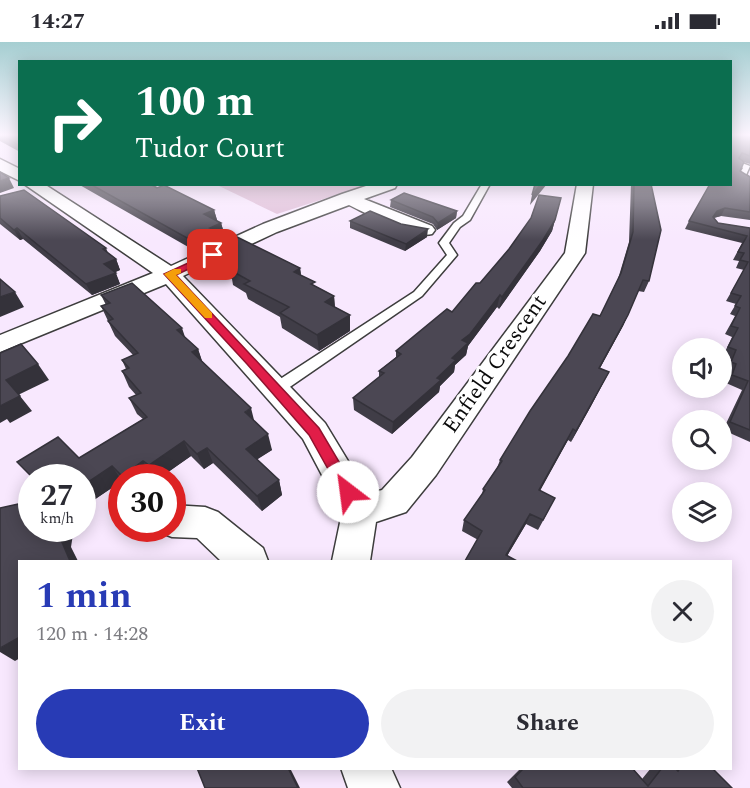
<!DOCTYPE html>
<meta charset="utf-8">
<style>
:root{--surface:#fff;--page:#f2f2f3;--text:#2b2b33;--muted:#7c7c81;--accent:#283bb5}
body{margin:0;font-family:Spectral,serif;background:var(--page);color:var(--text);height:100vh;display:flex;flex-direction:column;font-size:22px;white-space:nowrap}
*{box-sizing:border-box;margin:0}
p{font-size:20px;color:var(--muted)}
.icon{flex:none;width:33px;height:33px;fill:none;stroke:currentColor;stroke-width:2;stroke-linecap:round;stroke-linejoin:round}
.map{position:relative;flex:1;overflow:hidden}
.details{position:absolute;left:18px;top:518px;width:714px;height:210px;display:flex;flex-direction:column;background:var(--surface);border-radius:0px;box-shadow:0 3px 15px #0003}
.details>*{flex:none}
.guide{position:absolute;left:18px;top:18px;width:714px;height:126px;border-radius:0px;box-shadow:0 3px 15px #0003;background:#0b6e4f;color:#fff;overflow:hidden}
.fabs{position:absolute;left:672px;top:296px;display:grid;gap:12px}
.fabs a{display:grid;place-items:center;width:60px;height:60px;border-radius:50%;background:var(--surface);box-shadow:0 3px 15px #0003;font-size:30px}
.speed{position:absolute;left:18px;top:422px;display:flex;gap:12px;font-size:30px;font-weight:700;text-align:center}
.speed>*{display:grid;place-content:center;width:78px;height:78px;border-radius:50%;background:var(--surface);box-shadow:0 3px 15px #0003;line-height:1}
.speed small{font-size:15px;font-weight:400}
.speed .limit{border:9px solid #d22;background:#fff;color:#111}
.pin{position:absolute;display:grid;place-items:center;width:51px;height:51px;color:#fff;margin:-26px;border-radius:12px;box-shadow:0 3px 9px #0006}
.me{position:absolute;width:66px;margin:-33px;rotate:330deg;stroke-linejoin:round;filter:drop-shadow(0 0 4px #0008)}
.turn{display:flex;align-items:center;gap:21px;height:126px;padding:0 18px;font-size:27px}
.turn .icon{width:78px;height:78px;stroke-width:2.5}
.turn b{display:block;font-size:42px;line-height:51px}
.round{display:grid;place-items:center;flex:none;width:63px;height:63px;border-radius:32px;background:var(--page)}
.overview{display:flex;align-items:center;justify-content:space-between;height:102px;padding:0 18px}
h1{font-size:36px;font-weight:700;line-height:45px;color:var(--accent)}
.cta{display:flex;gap:12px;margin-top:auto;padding:12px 18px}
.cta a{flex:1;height:69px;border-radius:36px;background:var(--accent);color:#fff;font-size:24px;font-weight:700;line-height:69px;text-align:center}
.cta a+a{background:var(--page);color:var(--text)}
.status{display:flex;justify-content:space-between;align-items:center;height:42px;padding:0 30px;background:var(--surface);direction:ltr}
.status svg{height:16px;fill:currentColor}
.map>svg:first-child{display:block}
.cemetery{fill:#debcd6}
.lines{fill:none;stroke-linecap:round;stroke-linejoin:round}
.service-casing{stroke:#3d3d3d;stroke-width:3}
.minor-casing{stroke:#3d3d3d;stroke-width:3}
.service{fill:#fff;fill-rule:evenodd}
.minor{fill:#fff;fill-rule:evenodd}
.wall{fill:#403d47}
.shaded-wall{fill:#34323a}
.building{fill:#4b4753;stroke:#34323a;stroke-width:1.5}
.route{fill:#e11d48;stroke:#92132f;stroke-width:1.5}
.slow{fill:#f59e0b}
.labels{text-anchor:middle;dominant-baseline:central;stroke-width:6;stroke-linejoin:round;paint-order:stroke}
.street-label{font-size:22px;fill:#0a0a0a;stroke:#fff}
</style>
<div class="status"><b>14:27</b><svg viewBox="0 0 49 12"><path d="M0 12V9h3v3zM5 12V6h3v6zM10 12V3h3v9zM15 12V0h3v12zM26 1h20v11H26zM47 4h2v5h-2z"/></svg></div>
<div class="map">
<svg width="750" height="746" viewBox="0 0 750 746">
<rect width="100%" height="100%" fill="#f8e8fe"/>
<path class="cemetery" d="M217,143V142L367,143L277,172Z"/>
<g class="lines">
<defs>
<g id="service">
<path d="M739,120L750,124L746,133L750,136V142L738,134L743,126L738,122Z"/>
<path d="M482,142H490L470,178L460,185L449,201L457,213L422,254L281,351H271L269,347L271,343L414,250L447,213L439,201L454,181L463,174Z"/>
</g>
<g id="minor">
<path d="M0,117L20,127V139L0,129Z"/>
<path d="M24,142H44L171,224L263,182L342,152L372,142H397L395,146L364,157L432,184L435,188L432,192C412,197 368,172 349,163L277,190L183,234L325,381L368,452L382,448L412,415L565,211L577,142H593L585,211L436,433L406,470L376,480L370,519H332L342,471L303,397L166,242L0,310V293L153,231Z"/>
<path d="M172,463L205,465L218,470L263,506L268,519H221L197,496L172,495L159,490L157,486H172Z"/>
<path d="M341,726H391L400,746H348Z"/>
</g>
</defs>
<use href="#service" class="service-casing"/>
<use href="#minor" class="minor-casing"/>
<use href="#service" class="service"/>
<use href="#minor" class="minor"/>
</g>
<g class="wall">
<path d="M0,93H20V110L0,99Z"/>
<path d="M730,93H750V122L743,120L740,129L750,135V178L721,174L714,176L718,181L750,186V400L723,388L742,348L726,341L731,331L725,328L731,317L723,314L732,295L725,292L735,274L730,272L736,262L726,259L744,228L736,226L739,219L733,218L742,201L685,187L689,179L730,142Z"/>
<path d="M78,142H150L214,168L217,178H216L221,181L224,191L218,193L220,199L197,210L195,203L190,206Z"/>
<path d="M631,142H651L649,239L644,250L638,249L623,284L600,326L609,330L591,364L571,400L568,398L540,448L550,466L538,488L526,482L507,514L462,489L464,478L482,453L483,447L497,426L500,418L600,274L618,237L629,200Z"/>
<path d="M0,154L106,206L108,211L116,217L120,228L115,230L120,242L92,253L23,197L20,198L0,182Z"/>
<path d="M561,156L552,189L540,209L499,267L497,265L468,304L466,313L455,323L454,330L440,344L439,350L392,392L354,368L353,356L379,335V329L396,315V309L452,270Z"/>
<path d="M391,158L457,169L456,176L437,188L433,182L390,165Z"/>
<path d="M350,179L427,195L405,209L350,186Z"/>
<path d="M213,206L300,226L301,233L315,244L334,254L335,265L350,273V289L319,309L282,286L280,275L248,257L246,251L233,243L232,237L218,230Z"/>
<path d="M101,253L186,296L198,307L202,319L255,380L272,408L257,417L279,438L282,453L262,469L213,421L204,427L191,414L161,435L151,434L150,435H122V439L82,466L79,416L143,377L137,372L129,356L136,353L129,345L122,329L126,327L122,318L133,313L115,294L101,264L106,263Z"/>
<path d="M521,726H632L642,737L651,726H712L732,746H512L507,740Z"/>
</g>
<g class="shaded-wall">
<path d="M9,136L14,146L0,151V139Z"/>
<path d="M541,142H547L530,163L532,153Z"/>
<path d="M725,166L721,174L713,176V175L717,169Z"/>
<path d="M214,168L217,178L206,182L204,172Z"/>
<path d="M457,169L456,176L437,188L438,181Z"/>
<path d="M555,178L552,189L540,209L499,267L502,255Z"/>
<path d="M221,181L224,191L218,193L220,199L197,210L195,203L190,206L187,196Z"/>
<path d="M17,186L23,197L20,198L14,188Z"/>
<path d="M428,187L427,195L405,209L406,202Z"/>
<path d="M116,217L120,228L109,233L104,222Z"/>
<path d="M300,226L302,241L294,230Z"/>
<path d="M116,231L120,242L92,253L86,242Z"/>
<path d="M15,250L24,265L0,275V255Z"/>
<path d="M500,253L497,265L468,304L466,313L455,323L454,330L440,344L439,350L392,392L393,380L452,316L462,298Z"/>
<path d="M334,254L335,269L325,260Z"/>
<path d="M350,273V289L319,309L317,293Z"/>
<path d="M628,273L623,284L594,337L599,326Z"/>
<path d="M182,286L187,301L177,288Z"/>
<path d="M198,307L203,322L192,310Z"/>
<path d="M38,322L49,338L18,353L6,338Z"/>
<path d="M609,330L591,364L571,400L576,389Z"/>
<path d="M20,354L32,369L10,381L7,377L0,381V364Z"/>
<path d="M251,366L255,382L245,370Z"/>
<path d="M573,387L568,398L535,458L539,448Z"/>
<path d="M268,392L272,408L250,422L246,407Z"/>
<path d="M184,399L191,414L161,435H156L149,423Z"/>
<path d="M207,406L213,421L204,427L197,412Z"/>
<path d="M143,419L151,434L150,435H122V434Z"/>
<path d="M112,424L122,439L82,466V444Z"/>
<path d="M279,438L282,453L262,469L257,454Z"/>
<path d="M530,472L526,482L504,519L506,513Z"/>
<path d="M59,486H74L71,505L78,519H70L58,491Z"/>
<path d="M20,595V616L15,619L0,610V606Z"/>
<path d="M288,726H290L300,746H298Z"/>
</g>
<g class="building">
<path d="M1,93H20V104Z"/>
<path d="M730,93H750V114L742,111L739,116L744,120L740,129L750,135V170L725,166L717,169L713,175L718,181L750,186V388L730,380L748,339L732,333L736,322L731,320L736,308L728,305L738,286L731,284L740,266L735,264L741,254L731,251L748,220L740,218L744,211L738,210L747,194L689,179L710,142H730Z"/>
<path d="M0,130L9,136L0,139Z"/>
<path d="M90,142H150L157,146L164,143L214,168L204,172L221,181L210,186L217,189L194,200L198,191L187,196Z"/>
<path d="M535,142H541L532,153Z"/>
<path d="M634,142H651L661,188L649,239L643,238L628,273L599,326L609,330L596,353L576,389L573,387L539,448L555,456L543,478L530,472L506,513L517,519H465L482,489L464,478L485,448L483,447L502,419L500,418L530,369L568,314L593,272L600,274L621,231L633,190Z"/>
<path d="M24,148L106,206L103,207L116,217L104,222L116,231L86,242L17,186L14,188L0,176V154Z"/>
<path d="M404,151L457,169L438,181L433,175L391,158Z"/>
<path d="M539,153L561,156L555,178L543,198L502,255L500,253L470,292L462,298L468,301L452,316L456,318L437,336L441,338L393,380L353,356L384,331L379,329L401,312L396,309L447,267L452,270L476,241H480L509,207L531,176Z"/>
<path d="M370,169L401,182L428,187L406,202L350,179Z"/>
<path d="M237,195L300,226L294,230L315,240L311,242L334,254L325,260L350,273L317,293L280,271L289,265L244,242L250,239L230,228L235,226L215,215L222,211L213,206Z"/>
<path d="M0,237L15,250L0,255Z"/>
<path d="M132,241L182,286L177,288L198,307L192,310L251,366L245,370L268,392L246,407L279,438L257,454L207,406L197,412L184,399L149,423L143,419L122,434L112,424L82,444V435H32L17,420L58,395L79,416L147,375L129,356L141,351L122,329L129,326L122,318L138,311L108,279L113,277L101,264L110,261L101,253Z"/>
<path d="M21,302L38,322L6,338L20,354L0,364V311Z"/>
<path d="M32,459V486H59L58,491L70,519H20V595L0,606V466Z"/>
<path d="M197,726H288L298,746H205Z"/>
<path d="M524,726H632L648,744L662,726H675L678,729L680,726H712L732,746H523L515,735Z"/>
</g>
<linearGradient id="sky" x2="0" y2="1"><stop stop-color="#a5ced1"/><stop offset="0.47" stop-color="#fcf5ff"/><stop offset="1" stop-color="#fcf5ff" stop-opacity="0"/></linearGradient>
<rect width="750" height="198" fill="url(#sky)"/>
<path class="route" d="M210,211L218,213L176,233L319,386L354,445L356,450L354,454L348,456L343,454L309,393L247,322L164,232Z"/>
<path class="slow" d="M174,227H181V231L176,233L212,271V276H205L164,232Z"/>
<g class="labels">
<g class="street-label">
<text transform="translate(495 322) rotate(-55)">Enfield Crescent</text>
</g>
</g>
</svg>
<div class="fabs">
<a><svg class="icon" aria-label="sound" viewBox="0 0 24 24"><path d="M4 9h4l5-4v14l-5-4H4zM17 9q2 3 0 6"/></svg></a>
<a><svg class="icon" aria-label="search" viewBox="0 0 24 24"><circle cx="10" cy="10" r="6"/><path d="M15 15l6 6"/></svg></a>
<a><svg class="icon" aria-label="layers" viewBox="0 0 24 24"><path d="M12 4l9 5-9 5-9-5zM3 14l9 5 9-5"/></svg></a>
</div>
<div class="speed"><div>27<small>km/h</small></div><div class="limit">30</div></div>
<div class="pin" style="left:213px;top:213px;background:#d93025"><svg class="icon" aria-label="arrive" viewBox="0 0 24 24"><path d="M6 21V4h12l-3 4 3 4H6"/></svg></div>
<svg class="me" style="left:348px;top:450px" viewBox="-20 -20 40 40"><circle r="19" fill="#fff"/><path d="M0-13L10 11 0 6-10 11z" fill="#e11d48"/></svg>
<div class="guide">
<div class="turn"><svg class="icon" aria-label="right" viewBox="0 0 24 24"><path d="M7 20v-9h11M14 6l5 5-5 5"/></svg><div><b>100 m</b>Tudor Court</div></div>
</div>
<section class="details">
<div class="overview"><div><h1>1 min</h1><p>120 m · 14:28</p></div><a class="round"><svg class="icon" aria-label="close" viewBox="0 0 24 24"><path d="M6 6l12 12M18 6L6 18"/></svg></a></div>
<div class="cta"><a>Exit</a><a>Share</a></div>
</section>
</div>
